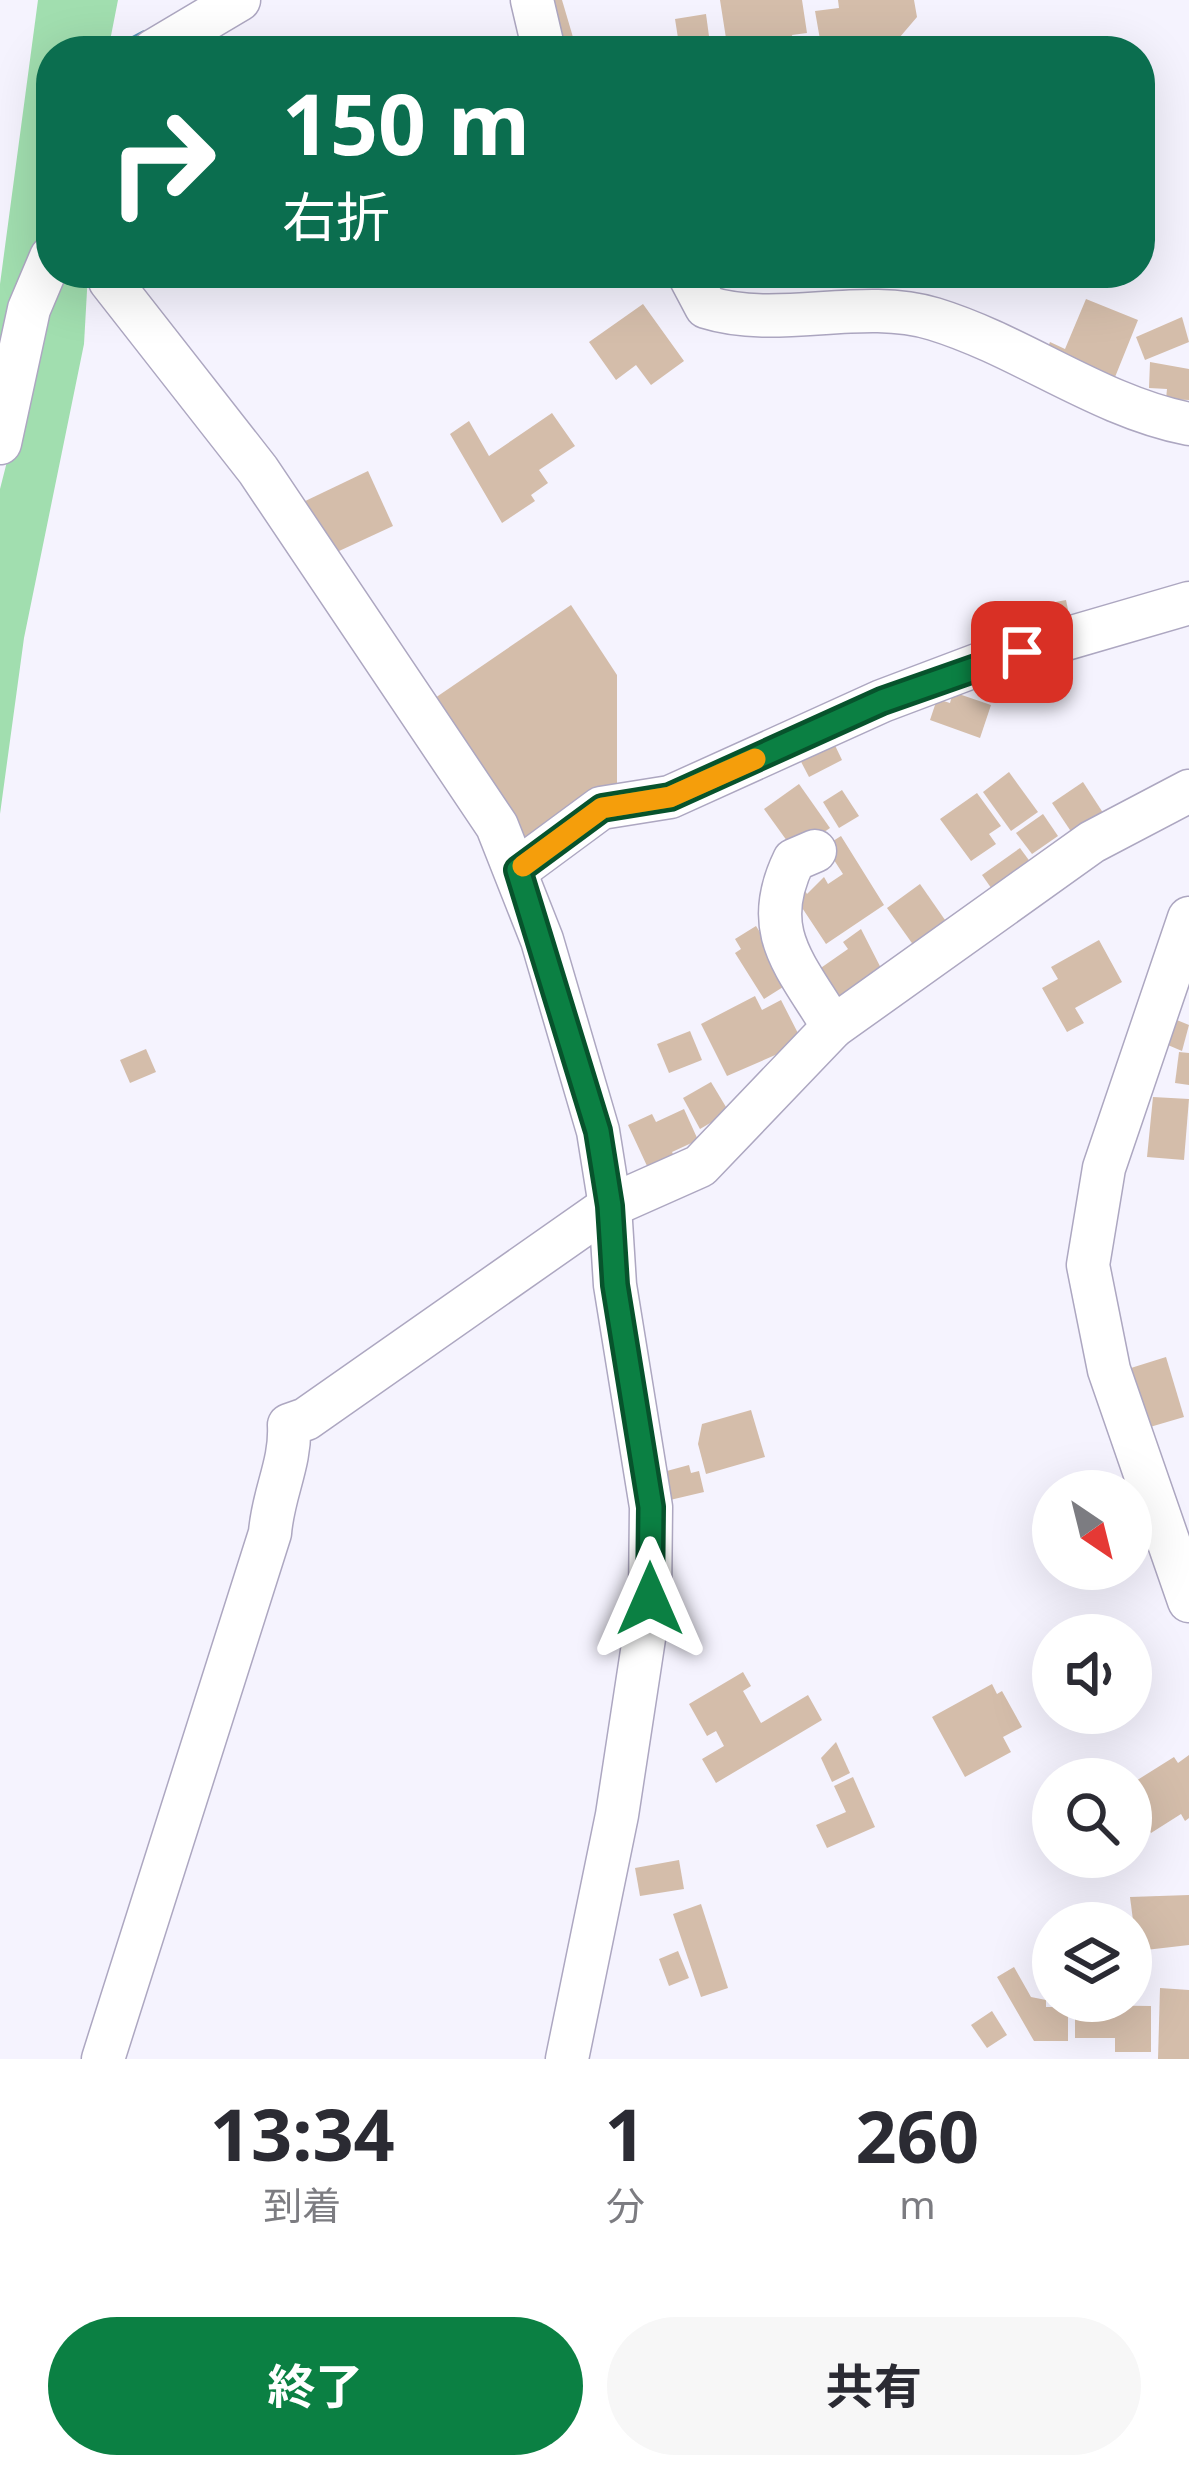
<!DOCTYPE html>
<html lang="ja">
<meta charset="utf-8">
<style>
:root{--surface:#fff;--page:#f7f7f7;--text:#2b2b33;--muted:#7c7c81;--accent:#0b8043}
body{margin:0;font-family:"Noto Sans","Noto Sans JP",sans-serif;background:var(--page);color:var(--text);height:100vh;display:flex;flex-direction:column;font-size:45px;white-space:nowrap}
*{box-sizing:border-box;margin:0}
p{font-size:39px;color:var(--muted)}
.icon{flex:none;width:66px;height:66px;fill:none;stroke:currentColor;stroke-width:2;stroke-linecap:round;stroke-linejoin:round}
.map{position:relative;height:2059px;overflow:hidden}
.sheet{display:flex;flex-direction:column;background:var(--surface);flex:1}
.sheet>*{flex:none}
.hud{position:absolute;left:36px;top:36px;width:1119px;height:252px;border-radius:48px;box-shadow:0 12px 48px #0002;background:#0b6e4f;color:#fff;overflow:hidden}
.needle{width:78px;rotate:145deg}
.tools{position:absolute;left:1032px;top:1470px;display:grid;gap:24px}
.tools a{display:grid;place-items:center;width:120px;height:120px;border-radius:50%;background:var(--surface);box-shadow:0 12px 48px #0002;font-size:60px}
.pin{position:absolute;display:grid;place-items:center;width:102px;height:102px;color:#fff;margin:-51px;border-radius:24px;box-shadow:0 6px 18px #0006}
.me{position:absolute;width:132px;margin:-66px;rotate:0deg;stroke-linejoin:round;filter:drop-shadow(0 0 9px #0008)}
.turn{display:flex;align-items:center;gap:42px;height:252px;padding:0 48px;font-size:54px}
.turn .icon{width:156px;height:156px;stroke-width:2.5}
.turn b{display:block;font-size:84px;line-height:102px}
.eta{display:flex;justify-content:space-evenly;align-items:center;height:204px;text-align:center}
.eta b{font-size:72px;font-weight:700;line-height:84px}
.action{display:flex;gap:24px;margin-top:auto;padding:24px 48px}
.action a{flex:1;height:138px;border-radius:72px;background:var(--accent);color:#fff;font-size:48px;font-weight:700;line-height:138px;text-align:center}
.action a+a{background:var(--page);color:var(--text)}
.map>svg:first-child{display:block}
.green{fill:#a1deaf}
.lines{fill:none;stroke-linecap:round;stroke-linejoin:round}
.stream{stroke:#5994b8;stroke-width:10}
.building{fill:#d4bdaa}
.minor-casing{stroke:#ada7c1;stroke-width:45}
.minor{stroke:#fff;stroke-width:42}
.route-casing{stroke:#07532c;stroke-width:30}
.route{stroke:#0b8043;stroke-width:21}
.slow{stroke:#f59e0b;stroke-width:21}
</style>
<div class="map">
<svg width="1189" height="2059" viewBox="0 0 1189 2059">
<rect width="100%" height="100%" fill="#f5f3fe"/>
<g class="green">
<path d="M38,0H118L108,51H51V241L0,418V284Z"/>
<path d="M55,273H88L84,344L24,638L0,814V489Z"/>
</g>
<g class="lines">
<path class="stream" d="M86,42L122,47L145,35"/>
</g>
<g class="building">
<path d="M540,0H562L575,44L555,50Z"/>
<path d="M720,0H802L807,33L792,35L795,51H728Z"/>
<path d="M838,0H914L917,17L888,51H822L815,11L839,8Z"/>
<path d="M706,14L711,51H680L675,19Z"/>
<path d="M1086,299L1138,320L1111,387L1043,359L1050,342L1065,349Z"/>
<path d="M643,304L684,361L651,385L636,365L616,380L589,342Z"/>
<path d="M1182,317L1189,342L1145,360L1136,337Z"/>
<path d="M1150,362L1189,369V400L1166,399L1167,389L1149,388Z"/>
<path d="M552,413L575,446L539,470L548,483L531,495L535,501L502,523L450,434L469,421L489,456Z"/>
<path d="M368,471L393,526L324,558L299,504Z"/>
<path d="M1066,600L1072,629L1051,633L1045,604Z"/>
<path d="M571,605L617,675V790L530,846L435,698Z"/>
<path d="M953,692L991,705L980,738L930,720L937,699L950,703Z"/>
<path d="M831,737L842,760L809,777L797,754Z"/>
<path d="M1009,772L1038,812L1011,831L983,792Z"/>
<path d="M1083,782L1109,822L1078,842L1052,803Z"/>
<path d="M799,784L830,828L795,852L764,809Z"/>
<path d="M842,790L859,816L839,828L823,802Z"/>
<path d="M977,793L1001,826L989,834L996,844L971,861L940,819Z"/>
<path d="M1043,814L1058,836L1032,854L1016,833Z"/>
<path d="M841,836L884,905L826,944L791,891L801,884L807,894L824,877L828,884L843,874L825,846Z"/>
<path d="M1020,848L1039,874L1001,902L982,875Z"/>
<path d="M920,884L952,930L919,953L887,908Z"/>
<path d="M756,926L791,982L764,999L735,953L741,949L735,939Z"/>
<path d="M861,929L886,978L841,1009L815,972L848,949L843,942Z"/>
<path d="M1099,940L1122,982L1075,1008L1084,1023L1067,1032L1042,988L1058,979L1051,967Z"/>
<path d="M755,996L762,1010L781,1000L803,1043L727,1076L701,1024Z"/>
<path d="M1167,1016L1189,1025L1182,1051L1156,1040Z"/>
<path d="M690,1031L702,1060L669,1073L657,1044Z"/>
<path d="M146,1049L156,1072L130,1083L120,1060Z"/>
<path d="M1179,1052L1189,1053V1085L1175,1083Z"/>
<path d="M711,1082L729,1112L700,1129L683,1098Z"/>
<path d="M1153,1097L1189,1099L1184,1160L1147,1157Z"/>
<path d="M684,1109L698,1140L672,1152L680,1168L654,1181L628,1125L652,1114L656,1122Z"/>
<path d="M1166,1357L1184,1417L1133,1432L1115,1373Z"/>
<path d="M751,1410L765,1457L706,1474L698,1444L702,1424Z"/>
<path d="M689,1465L691,1473L699,1471L704,1492L670,1500L663,1472Z"/>
<path d="M743,1672L751,1686L743,1691L761,1723L808,1695L822,1720L716,1783L702,1759L724,1746L716,1731L707,1736L689,1704Z"/>
<path d="M992,1684L997,1694L1002,1691L1022,1727L1003,1737L1011,1752L965,1777L932,1717Z"/>
<path d="M836,1742L850,1773L832,1782L821,1758Z"/>
<path d="M1189,1755V1818L1185,1821L1181,1814L1151,1833L1131,1801V1784L1174,1757L1178,1763Z"/>
<path d="M853,1777L875,1827L827,1848L816,1825L846,1812L834,1786Z"/>
<path d="M679,1860L684,1889L640,1896L635,1868Z"/>
<path d="M1189,1895V1945L1137,1951L1130,1897Z"/>
<path d="M701,1904L728,1988L701,1997L673,1914Z"/>
<path d="M1120,1909V1923H1068V1913Z"/>
<path d="M678,1951L689,1978L669,1986L659,1959Z"/>
<path d="M1014,1967L1031,1997L1046,2000V2007H1068V2041H1034L997,1977Z"/>
<path d="M1160,1988L1189,1990V2059H1158Z"/>
<path d="M1075,2005L1151,2006V2052H1115V2038H1075Z"/>
<path d="M992,2011L1007,2035L987,2048L971,2025Z"/>
</g>
<g class="lines">
<defs>
<g id="minor">
<path d="M532,0L544,51"/>
<path d="M153,51L239,0"/>
<path d="M111,273L110,281L258,470L497,826L542,940L598,1131L610,1206L615,1285L651,1507L650,1599L617,1815L567,2059"/>
<path d="M688,273L706,307C779,330 860,297 934,319C1022,346 1098,406 1189,424"/>
<path d="M0,443L29,309L51,257"/>
<path d="M815,851L794,860C759,932 796,965 833,1027"/>
<path d="M517,870L601,808L670,797L882,701L980,664L1189,603"/>
<path d="M1189,918L1104,1168L1088,1265L1109,1370L1189,1601"/>
<path d="M103,2059L270,1533C273,1493 291,1464 289,1425L306,1419L610,1206L700,1166L833,1027L1092,842L1189,791"/>
</g>
</defs>
<use href="#minor" class="minor-casing"/>
<use href="#minor" class="minor"/>
</g>
<g class="lines">
<defs>
<path id="route" d="M650,1599L651,1507L615,1285L610,1206L598,1131L518,870L602,808L670,797L882,701L1022,652"/>
</defs>
<use href="#route" class="route-casing"/>
<use href="#route" class="route"/>
<path class="slow" d="M523,866L602,808L670,797L755,759"/>
</g>
</svg>
<div class="tools">
<a><svg class="needle" viewBox="-14 -14 28 28"><path d="M0-13l5 13h-10z" fill="#e53935"/><path d="M0 13l5-13h-10z" fill="#7c7c81"/></svg></a>
<a><svg class="icon" aria-label="sound" viewBox="0 0 24 24"><path d="M4 9h4l5-4v14l-5-4H4zM17 9q2 3 0 6"/></svg></a>
<a><svg class="icon" aria-label="search" viewBox="0 0 24 24"><circle cx="10" cy="10" r="6"/><path d="M15 15l6 6"/></svg></a>
<a><svg class="icon" aria-label="layers" viewBox="0 0 24 24"><path d="M12 4l9 5-9 5-9-5zM3 14l9 5 9-5"/></svg></a>
</div>
<div class="pin" style="left:1022px;top:652px;background:#d93025"><svg class="icon" aria-label="arrive" viewBox="0 0 24 24"><path d="M6 21V4h12l-3 4 3 4H6"/></svg></div>
<svg class="me" style="left:650px;top:1599px" viewBox="-20 -20 40 40"><path d="M0-17L14 15 0 8-14 15z" fill="#0b8043" stroke="#fff" stroke-width="4"/></svg>
<div class="hud">
<div class="turn"><svg class="icon" aria-label="right" viewBox="0 0 24 24"><path d="M7 20v-9h11M14 6l5 5-5 5"/></svg><div><b>150 m</b>右折</div></div>
</div>
</div>
<section class="sheet">
<div class="eta">
<div><b>13:34</b><p>到着</p></div>
<div><b>1</b><p>分</p></div>
<div><b>260</b><p>m</p></div>
</div>
<div class="action"><a>終了</a><a>共有</a></div>
</section>
